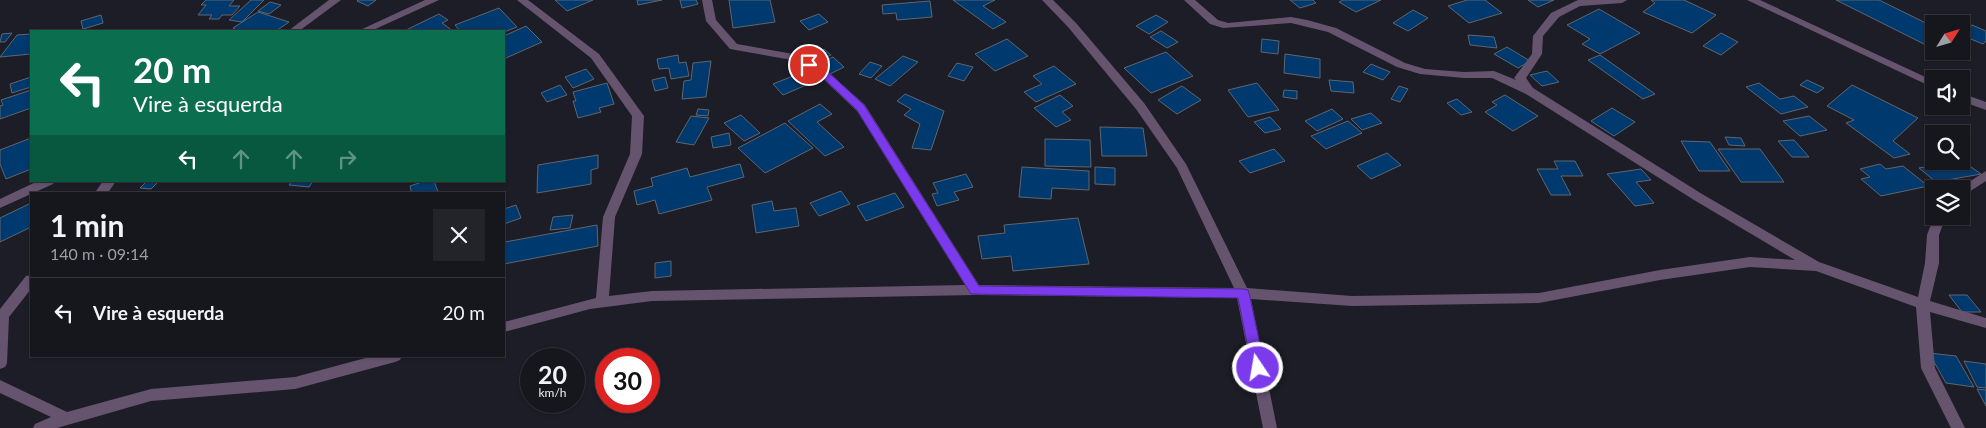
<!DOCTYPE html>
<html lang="pt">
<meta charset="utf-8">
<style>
:root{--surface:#16161d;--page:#23232a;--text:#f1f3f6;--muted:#9e9fa4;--line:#35353b}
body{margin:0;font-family:Lato,sans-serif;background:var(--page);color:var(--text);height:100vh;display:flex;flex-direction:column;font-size:19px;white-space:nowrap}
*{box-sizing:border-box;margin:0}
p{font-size:16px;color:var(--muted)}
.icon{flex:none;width:28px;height:28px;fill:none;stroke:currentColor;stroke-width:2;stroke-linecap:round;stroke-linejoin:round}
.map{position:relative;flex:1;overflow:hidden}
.sheet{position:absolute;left:30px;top:192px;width:475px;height:165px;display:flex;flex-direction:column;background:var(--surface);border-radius:0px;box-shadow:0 1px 4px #0004,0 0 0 1px var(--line)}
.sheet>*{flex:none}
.guide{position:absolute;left:30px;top:30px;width:475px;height:152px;border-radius:0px;box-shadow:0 1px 4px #0004,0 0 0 1px var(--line);background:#0b6e4f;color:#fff;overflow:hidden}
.needle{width:32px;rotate:53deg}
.tools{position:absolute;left:1925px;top:15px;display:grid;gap:10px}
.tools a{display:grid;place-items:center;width:45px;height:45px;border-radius:0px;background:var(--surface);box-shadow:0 1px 4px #0004,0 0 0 1px var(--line);font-size:25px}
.speed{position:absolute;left:520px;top:348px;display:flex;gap:10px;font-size:25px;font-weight:700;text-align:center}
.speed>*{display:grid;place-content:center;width:65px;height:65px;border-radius:50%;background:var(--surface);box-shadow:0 1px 4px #0004,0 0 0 1px var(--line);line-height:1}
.speed small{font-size:12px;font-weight:400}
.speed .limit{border:8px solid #d22;background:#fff;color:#111}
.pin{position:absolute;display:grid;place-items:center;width:42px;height:42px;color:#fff;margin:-21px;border:2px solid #fff;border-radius:50%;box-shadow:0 1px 5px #0007}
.me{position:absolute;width:55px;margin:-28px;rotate:348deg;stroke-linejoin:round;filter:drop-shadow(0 0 4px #0008)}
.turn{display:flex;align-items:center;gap:18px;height:105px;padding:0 20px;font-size:22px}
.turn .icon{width:65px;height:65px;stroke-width:2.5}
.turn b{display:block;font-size:35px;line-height:42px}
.lanes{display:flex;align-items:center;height:48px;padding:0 20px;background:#0003;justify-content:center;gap:25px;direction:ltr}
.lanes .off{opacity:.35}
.round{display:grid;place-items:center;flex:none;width:52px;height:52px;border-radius:0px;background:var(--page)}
.summary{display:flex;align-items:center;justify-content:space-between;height:85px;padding:0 20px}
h1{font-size:30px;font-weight:700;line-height:38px}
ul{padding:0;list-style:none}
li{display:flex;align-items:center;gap:15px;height:70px;padding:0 20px;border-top:1px solid var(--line)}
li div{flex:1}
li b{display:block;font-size:19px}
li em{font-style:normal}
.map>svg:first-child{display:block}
.building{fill:#00396d;stroke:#5e6670}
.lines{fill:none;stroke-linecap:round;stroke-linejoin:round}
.minor{fill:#66546e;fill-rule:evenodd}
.route{fill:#7c3aed;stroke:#51269a}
</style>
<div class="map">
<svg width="1986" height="428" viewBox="0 0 1986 428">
<rect width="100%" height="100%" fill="#1d1d27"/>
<g class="building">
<path d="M206,0H234L229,6H240L232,15H222L219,19H209L212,15H198L206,5H201Z"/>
<path d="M251,0H264L242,22L229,20Z"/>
<path d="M358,0H376L368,6L357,1Z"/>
<path d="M555,0H593L567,11Z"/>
<path d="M637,0H662L638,5Z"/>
<path d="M680,0H696L698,4L682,8Z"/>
<path d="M729,0H770L775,22L733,28Z"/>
<path d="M953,0H995L983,6L1006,22L993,29Z"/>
<path d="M1290,0H1313L1316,3L1300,8Z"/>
<path d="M1343,0H1381L1356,12L1339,2Z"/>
<path d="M1467,0H1485L1502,13L1469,23L1448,6Z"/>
<path d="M1528,0H1554L1538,7Z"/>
<path d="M1684,0L1716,15L1692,33L1643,12L1655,3L1651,0Z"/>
<path d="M1836,0H1879L1934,27V49Z"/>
<path d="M930,1L932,17L897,20L896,13L883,14L882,5Z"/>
<path d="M270,2L281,5L269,14L258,11Z"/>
<path d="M499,8L517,27L504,32L460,31L455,25Z"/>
<path d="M1599,9L1640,33L1600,54L1582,44L1590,39L1567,25Z"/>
<path d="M1413,10L1428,18L1408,31L1393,23Z"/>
<path d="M258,12L289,22L276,31H232L235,29L233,28Z"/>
<path d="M439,14L448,20L442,23L453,31H404Z"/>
<path d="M819,14L828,22L809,30L800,21Z"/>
<path d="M101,15L103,23L83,29L81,21Z"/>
<path d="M1156,15L1168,22L1149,34L1136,26Z"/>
<path d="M1972,25L1986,31V41L1983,44L1961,35Z"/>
<path d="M526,26L542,42L506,58L504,56V36Z"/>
<path d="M1161,31L1178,42L1167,48L1150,37Z"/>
<path d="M12,33L5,42H0L2,34Z"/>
<path d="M1721,33L1738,42L1721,55L1703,46Z"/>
<path d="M31,34V54L0,57L17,35Z"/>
<path d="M1468,35L1494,37L1497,48L1470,45Z"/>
<path d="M1007,39L1028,56L995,71L975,54Z"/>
<path d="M1262,39L1279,41L1278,54L1261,52Z"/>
<path d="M1507,47L1530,61L1518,68L1494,54Z"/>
<path d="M824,49L831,55L815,62L808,56Z"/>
<path d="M1166,52L1193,76L1151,93L1124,68Z"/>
<path d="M1285,54L1320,59V78L1284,73Z"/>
<path d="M678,55L679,63L686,62L689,76L671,79L669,68L659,69L657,59Z"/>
<path d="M1600,55L1655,94L1643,99L1588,60Z"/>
<path d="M903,56L918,62L890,86L875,79Z"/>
<path d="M833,57L844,67L830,74L818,64Z"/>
<path d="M711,61L706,97L682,99L684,81L691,80L693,63Z"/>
<path d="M870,62L882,66L871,78L859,74Z"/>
<path d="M957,63L973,67L964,81L948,76Z"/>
<path d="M1371,64L1390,72L1383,80L1363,72Z"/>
<path d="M1054,66L1076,84L1036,102L1024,92L1042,84L1033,76Z"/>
<path d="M586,69L594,79L573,88L565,77Z"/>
<path d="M1547,71L1559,82L1542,86L1530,75Z"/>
<path d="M803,72L813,82L783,95L773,84Z"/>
<path d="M31,77V87L12,93L10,84Z"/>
<path d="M665,77L668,88L655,91L652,80Z"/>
<path d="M1329,80L1353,82L1354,93L1331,91Z"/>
<path d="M1807,80L1824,88L1817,93L1800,85Z"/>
<path d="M607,83L614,104L599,108L601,112L578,118L573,101H576L573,92Z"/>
<path d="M1257,83L1279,110L1248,117L1228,90Z"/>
<path d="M1759,83L1780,99L1794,96L1808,107L1781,114L1746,87Z"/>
<path d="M560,85L567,95L547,102L541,93Z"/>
<path d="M1852,85L1918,118L1893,141L1910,154L1894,158L1846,123L1854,120L1827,106Z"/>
<path d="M1182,86L1201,100L1177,114L1158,100Z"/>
<path d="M1399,86L1408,89L1400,102L1391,99Z"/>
<path d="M31,90V108L0,119V106L3,105L1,100Z"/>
<path d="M1284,90L1297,91V99L1283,97Z"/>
<path d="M905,94L944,111L931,150L912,148L920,124L904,115L911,109L897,101Z"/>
<path d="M1060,95L1073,106L1062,112L1071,120L1056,127L1034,108Z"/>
<path d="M1505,95L1538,116L1513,131L1485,112L1497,105L1492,102Z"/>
<path d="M1457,99L1472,112L1461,115L1447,103Z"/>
<path d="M820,104L832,114L817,122L844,147L825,156L788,121Z"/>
<path d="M1612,108L1635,122L1614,136L1591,121Z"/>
<path d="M698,109L709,110L708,116L696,115Z"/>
<path d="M1332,109L1343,119L1317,131L1305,121Z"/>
<path d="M1371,113L1382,123L1362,130L1351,119Z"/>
<path d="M741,115L760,133L744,141L724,123Z"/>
<path d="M691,116L709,118L694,145L676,142Z"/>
<path d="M1809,116L1827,130L1800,136L1783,121Z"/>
<path d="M1270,117L1281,129L1265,133L1254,122Z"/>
<path d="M1348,121L1362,133L1326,149L1311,136Z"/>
<path d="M785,123L813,148L765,173L738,148Z"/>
<path d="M1100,127L1143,128L1147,156H1102Z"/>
<path d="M729,133L731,145L713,148L711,137Z"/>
<path d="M1725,137L1741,138L1745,146L1729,145Z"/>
<path d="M31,138V169L6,179L0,164V150Z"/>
<path d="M1045,139L1090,140L1091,167L1045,166Z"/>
<path d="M1794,140L1809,157H1792L1778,141Z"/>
<path d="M1681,141L1710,142L1730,171H1699Z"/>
<path d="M1274,149L1285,161L1250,173L1239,161Z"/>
<path d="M1718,149H1760L1784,182H1741Z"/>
<path d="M1387,153L1401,165L1371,179L1357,166Z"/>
<path d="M598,155V168L591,170V184L537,193L538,165Z"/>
<path d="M1961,160L1981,174L1936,182L1919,168Z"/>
<path d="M1554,161H1575L1583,176H1561L1571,195H1551L1537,169H1558Z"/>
<path d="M740,164L744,177L707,187L712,200L659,214L655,200L637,205L634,191L653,186L651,178L687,168L690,177Z"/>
<path d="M1880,164L1886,169L1903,166L1928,186L1881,196L1861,179L1870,177L1860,169Z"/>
<path d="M1022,167L1089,171V190L1052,188L1051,199L1019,197Z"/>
<path d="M1095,167L1115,168V185L1095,184Z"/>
<path d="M1641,169L1651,180L1636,182L1654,203L1635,206L1607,174Z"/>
<path d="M966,174L973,187L954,192L959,200L937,206L932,194L938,193L933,183Z"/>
<path d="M147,181H159L151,189L140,188Z"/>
<path d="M292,181H313L309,187L289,185Z"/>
<path d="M425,181H434L438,192L432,194H412L410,186Z"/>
<path d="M841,191L850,204L819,216L810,203Z"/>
<path d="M895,193L904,207L866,221L857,206Z"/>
<path d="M772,201L774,211L796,208L799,226L756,233L752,205Z"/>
<path d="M31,203V227L0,242V218Z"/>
<path d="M516,205L521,218L504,224V209Z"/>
<path d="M573,215L570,228L550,230L553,217Z"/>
<path d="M1078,218L1089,264L1013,271L1011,256L982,259L978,236L1005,233L1004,225Z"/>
<path d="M597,225L598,246L504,264L505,242Z"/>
<path d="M671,261V276L655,278V263Z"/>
<path d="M1949,295H1967L1981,312H1962Z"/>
<path d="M1929,353L1956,356L1974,387L1946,383Z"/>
<path d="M1964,361L1986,364V388L1977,387Z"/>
<path d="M1977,389L1986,390V406Z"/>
</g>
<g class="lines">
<g class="minor">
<path d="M329,0H341L299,31H288Z"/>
<path d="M425,0H439L371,31H358Z"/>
<path d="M517,0H528L599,54L644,116L642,154L615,217L609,296L652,291L965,285L857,111L819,75L792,60L730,49L706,21L702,0H712L716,20L737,44L799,55L827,71L865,105L979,285L1234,288L1177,168L1136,109L1068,27L1042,0H1053L1076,23L1144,103L1186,164L1247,288L1352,296L1539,293L1660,270L1750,257L1795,260L1694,200L1526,94L1492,78H1464L1420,74L1397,67L1328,32L1291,23L1223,28L1210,24L1184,0H1195L1218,20L1228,23L1291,17L1307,20L1336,28L1405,63L1425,69L1464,72L1494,71L1516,80L1514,78L1532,54L1533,36L1551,13L1578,0H1627L1622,3L1580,6L1559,17L1543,36L1542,54L1526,78L1533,88L1702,194L1819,262L1918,297L1925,263L1927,235L1934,216H1946L1939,235V263L1930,301L1986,318V328L1930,312L1935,368L1965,428H1951L1921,368L1916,307L1816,271L1750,267L1660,280L1539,303L1352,306L1251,299L1277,428H1263L1237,298L975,295L652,301L590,309L504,332V322L596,298L603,217L630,154L632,116L591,58Z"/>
<path d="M1747,0H1760L1934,81V88Z"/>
<path d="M1961,93L1986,102V110L1961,101Z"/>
<path d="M1986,171V181L1961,197V189H1958Z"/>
<path d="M38,181H55L53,184L0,208V199Z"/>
<path d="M103,181H116L107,194H94Z"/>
<path d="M31,275V289L9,317L7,363L5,367L0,369V309L26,276Z"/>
<path d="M373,356H402L400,360L395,362L295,389L151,401L57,428H33L35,424L51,417L0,393V380L67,412L151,389L295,377Z"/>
</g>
</g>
<path class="route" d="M809,62L827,71L864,105L979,286L1243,289L1248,290L1249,293L1265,368L1263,372L1258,373L1254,372L1252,368L1238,298L971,294L857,110L820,75L806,68V63Z"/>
</svg>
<div class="tools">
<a><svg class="needle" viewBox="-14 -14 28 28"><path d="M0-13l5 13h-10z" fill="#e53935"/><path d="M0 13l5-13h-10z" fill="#9e9fa4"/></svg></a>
<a><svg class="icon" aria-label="sound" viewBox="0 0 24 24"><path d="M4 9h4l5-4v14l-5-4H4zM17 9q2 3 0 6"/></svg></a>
<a><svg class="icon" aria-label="search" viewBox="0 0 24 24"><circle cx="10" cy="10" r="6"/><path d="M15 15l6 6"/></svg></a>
<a><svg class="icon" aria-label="layers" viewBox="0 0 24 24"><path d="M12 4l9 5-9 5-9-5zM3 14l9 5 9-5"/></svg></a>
</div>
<div class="speed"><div>20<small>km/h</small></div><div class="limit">30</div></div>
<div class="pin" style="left:809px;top:65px;background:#d93025"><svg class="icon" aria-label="arrive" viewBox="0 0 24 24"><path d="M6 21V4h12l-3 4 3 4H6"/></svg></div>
<svg class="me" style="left:1258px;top:368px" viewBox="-20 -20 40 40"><circle r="17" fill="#7c3aed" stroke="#fff" stroke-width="3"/><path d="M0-11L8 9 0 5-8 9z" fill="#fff"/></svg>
<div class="guide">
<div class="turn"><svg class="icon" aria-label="left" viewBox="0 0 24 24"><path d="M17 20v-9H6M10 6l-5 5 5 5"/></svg><div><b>20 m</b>Vire à esquerda</div></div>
<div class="lanes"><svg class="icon" aria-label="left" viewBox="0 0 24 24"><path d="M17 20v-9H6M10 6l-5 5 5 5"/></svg><svg class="icon off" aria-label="ahead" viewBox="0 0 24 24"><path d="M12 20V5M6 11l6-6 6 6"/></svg><svg class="icon off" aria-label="ahead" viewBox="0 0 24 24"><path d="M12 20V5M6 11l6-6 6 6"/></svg><svg class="icon off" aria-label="right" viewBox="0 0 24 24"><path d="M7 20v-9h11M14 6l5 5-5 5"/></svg></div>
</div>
<section class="sheet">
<div class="summary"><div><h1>1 min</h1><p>140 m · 09:14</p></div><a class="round"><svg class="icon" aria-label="close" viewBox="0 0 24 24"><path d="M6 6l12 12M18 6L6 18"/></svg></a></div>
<ul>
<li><svg class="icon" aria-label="left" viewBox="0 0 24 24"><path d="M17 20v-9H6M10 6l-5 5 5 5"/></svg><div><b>Vire à esquerda</b></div><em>20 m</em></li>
</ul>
</section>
</div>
